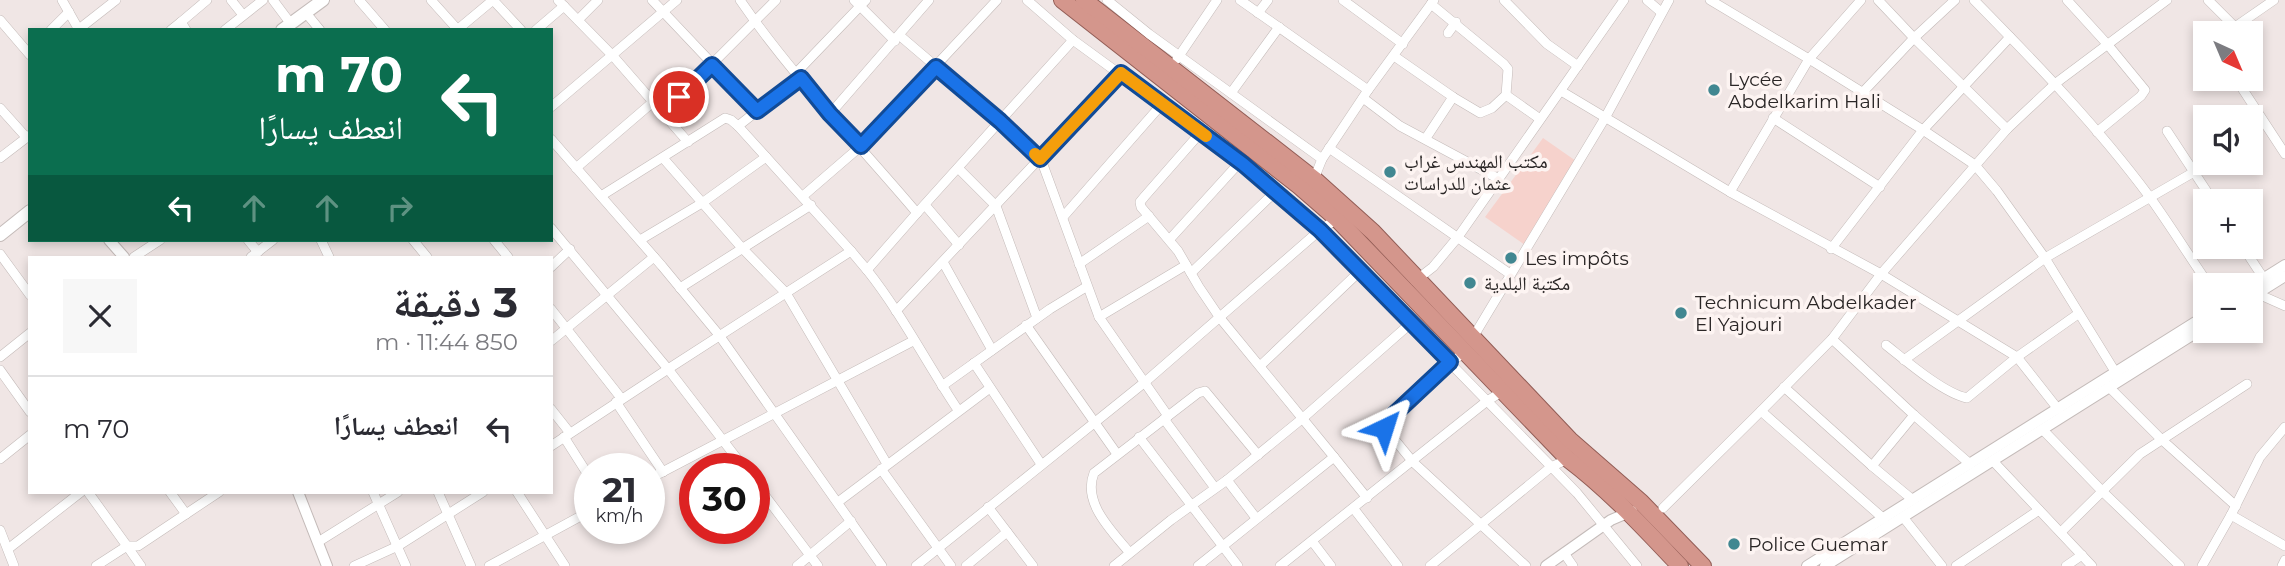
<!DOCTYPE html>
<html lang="ar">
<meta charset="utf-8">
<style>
:root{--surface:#fff;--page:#f7f7f7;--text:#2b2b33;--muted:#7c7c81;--line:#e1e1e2}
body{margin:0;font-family:Montserrat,"Noto Naskh Arabic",sans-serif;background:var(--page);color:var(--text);direction:rtl;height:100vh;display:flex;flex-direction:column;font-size:26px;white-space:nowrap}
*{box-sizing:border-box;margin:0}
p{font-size:23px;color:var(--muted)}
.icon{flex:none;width:38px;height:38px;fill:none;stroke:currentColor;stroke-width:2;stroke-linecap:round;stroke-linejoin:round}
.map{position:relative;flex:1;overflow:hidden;direction:ltr}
.details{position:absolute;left:28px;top:256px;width:525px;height:238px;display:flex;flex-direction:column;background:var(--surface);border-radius:0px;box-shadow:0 4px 10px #0003;direction:rtl}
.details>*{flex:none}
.guide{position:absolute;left:28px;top:28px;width:525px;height:214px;border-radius:0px;box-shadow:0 4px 10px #0003;direction:rtl;background:#0b6e4f;color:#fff;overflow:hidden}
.needle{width:46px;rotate:136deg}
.controls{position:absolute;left:2193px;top:21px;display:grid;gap:14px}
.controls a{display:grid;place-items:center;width:70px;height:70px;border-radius:0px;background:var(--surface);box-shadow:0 4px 10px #0003;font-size:35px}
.speed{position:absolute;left:574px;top:453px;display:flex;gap:14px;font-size:35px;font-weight:700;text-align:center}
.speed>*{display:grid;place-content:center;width:91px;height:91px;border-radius:50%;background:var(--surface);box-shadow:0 4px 10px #0003;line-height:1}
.speed small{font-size:18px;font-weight:400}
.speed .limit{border:10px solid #d22;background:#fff;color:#111}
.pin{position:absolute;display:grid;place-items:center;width:60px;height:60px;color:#fff;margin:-30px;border:4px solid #fff;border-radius:50%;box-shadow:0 2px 7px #0007}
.me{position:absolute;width:77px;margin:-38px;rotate:41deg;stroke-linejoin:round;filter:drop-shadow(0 0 5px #0008)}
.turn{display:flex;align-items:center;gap:24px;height:147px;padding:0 35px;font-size:32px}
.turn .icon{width:91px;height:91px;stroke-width:2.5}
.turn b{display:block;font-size:49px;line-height:60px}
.lanes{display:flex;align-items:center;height:66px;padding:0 35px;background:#0003;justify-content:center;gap:35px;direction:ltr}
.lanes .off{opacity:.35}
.round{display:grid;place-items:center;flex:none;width:74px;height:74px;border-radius:0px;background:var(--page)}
.summary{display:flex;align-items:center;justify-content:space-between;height:119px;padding:0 35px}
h1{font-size:42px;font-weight:700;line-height:52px}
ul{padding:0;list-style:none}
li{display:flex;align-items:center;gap:21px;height:105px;padding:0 35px;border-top:2px solid var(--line)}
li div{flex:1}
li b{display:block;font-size:26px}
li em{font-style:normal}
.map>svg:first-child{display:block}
.green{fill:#f6d2cc}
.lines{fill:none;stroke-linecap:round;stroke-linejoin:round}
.minor-casing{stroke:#c4bbb9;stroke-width:10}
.tertiary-casing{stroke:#c4bbb9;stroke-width:12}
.secondary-casing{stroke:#c4bbb9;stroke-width:14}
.trunk-casing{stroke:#925d56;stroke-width:18}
.minor{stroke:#fff;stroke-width:9}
.tertiary{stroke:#fff;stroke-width:10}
.secondary{stroke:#fff;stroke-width:12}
.trunk{stroke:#d4968c;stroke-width:16}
.route-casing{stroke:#114b97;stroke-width:18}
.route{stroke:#1a73e8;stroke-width:12}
.slow{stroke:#f59e0b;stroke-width:12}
.poi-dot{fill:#418791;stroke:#fdf4f2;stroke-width:2.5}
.labels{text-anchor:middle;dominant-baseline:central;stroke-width:7;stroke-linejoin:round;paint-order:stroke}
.poi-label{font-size:19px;fill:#2a2626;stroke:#fdf4f2;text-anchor:start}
</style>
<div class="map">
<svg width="2285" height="566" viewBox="0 0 2285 566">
<rect width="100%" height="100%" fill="#f0e6e5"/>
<path class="green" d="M1543,138L1576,161L1525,245L1485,217Z"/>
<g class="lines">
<defs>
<g id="minor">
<path d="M62,0L79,30"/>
<path d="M231,0L243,15"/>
<path d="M273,0L291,24"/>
<path d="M359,0L385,30"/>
<path d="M431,0L458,30"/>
<path d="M558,0L613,56L688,142"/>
<path d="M740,0C792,76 858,143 917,213L867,270L851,251"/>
<path d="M854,0L895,41"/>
<path d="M1027,0L1073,40L1243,164L1320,230L1577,493L1637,566"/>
<path d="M1107,0L1149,34L1322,159"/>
<path d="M1240,0L1368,90"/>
<path d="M1343,0L1403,44"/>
<path d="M1504,0L1547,44L1578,66"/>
<path d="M1647,0L1661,12"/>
<path d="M1710,0L1809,59L1923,130L2010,37"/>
<path d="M1878,0L1914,38L2007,129"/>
<path d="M1974,0C2036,63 2097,126 2149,196C2170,225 2189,256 2209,285"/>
<path d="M2067,0L2108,45L2145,90L2141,96L2097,132"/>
<path d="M2208,0L2235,27L2274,0"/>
<path d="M306,13L320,30"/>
<path d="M1258,13L1268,0"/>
<path d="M0,20L30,55"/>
<path d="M578,20L598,0"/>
<path d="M181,22L207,0"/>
<path d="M79,29L116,0"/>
<path d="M51,30L69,12"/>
<path d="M171,30L181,22L186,30"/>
<path d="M225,30L263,0"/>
<path d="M457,30L493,0L521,30"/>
<path d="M536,30L564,6"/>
<path d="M1448,33L1456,22"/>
<path d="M899,35L1000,121L1042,162L1099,317L1168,416"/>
<path d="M1394,56L1453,97L1480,113L1492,108L1506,95L1508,69L1504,64L1431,4"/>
<path d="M1177,59L1217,0"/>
<path d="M797,72L866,0"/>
<path d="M2236,79L2285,154"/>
<path d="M1561,91L1730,192L1881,274L2017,357L2058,409"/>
<path d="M1863,92L1914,38L1955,0"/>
<path d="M1231,93L1279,27"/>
<path d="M1506,95L1540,119"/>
<path d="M1363,98L1400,126L1499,179"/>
<path d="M551,107L677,0"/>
<path d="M0,108L26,137"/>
<path d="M757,111L801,78"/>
<path d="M663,113L776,0"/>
<path d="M830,114L929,0"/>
<path d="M1773,118L1880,187"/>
<path d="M2167,131L2213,201"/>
<path d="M1201,132L1145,196L1140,202L1141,207L1178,251L1199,287L1220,318L1334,457"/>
<path d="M1426,138L1453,97"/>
<path d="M551,139L662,266L719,335L882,566"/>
<path d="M1329,148L1510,274"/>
<path d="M0,158L30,135"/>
<path d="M663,158L742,248L786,293L887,464"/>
<path d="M576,168L653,102"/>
<path d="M958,168L996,206L1037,318"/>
<path d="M1314,179L1322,159L1368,90L1434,0"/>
<path d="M1730,192L1809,59L1861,0"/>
<path d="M601,196L725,118L731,120L738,126"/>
<path d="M803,196L861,146L997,0"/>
<path d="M925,205L959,245"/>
<path d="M917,213L1073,40"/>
<path d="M1063,217L1162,104"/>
<path d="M551,228L668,369L851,251L738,126L757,111L652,0"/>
<path d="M1170,239L1240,162"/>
<path d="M248,240L258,252"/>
<path d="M321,240L329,257"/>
<path d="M413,240L427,257"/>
<path d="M494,240L508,257"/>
<path d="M640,240L702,203L766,157"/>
<path d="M2243,247L2266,282"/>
<path d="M1831,249L1923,130L1975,165L1997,191L2045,258L2119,378"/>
<path d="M0,254L30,295"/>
<path d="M134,257L160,240"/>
<path d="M251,257L273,240"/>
<path d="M943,262L992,350"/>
<path d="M1079,264L1149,216"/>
<path d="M551,267L570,249"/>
<path d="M867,270C902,314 927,364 958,410"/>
<path d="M1191,273L1276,191"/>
<path d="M1415,281L1433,267L1458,237L1624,0"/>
<path d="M680,288L811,205"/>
<path d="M2258,294L2285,306"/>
<path d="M551,309L621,398"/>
<path d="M896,311L1120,73"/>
<path d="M1099,317L1186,265"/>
<path d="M1026,325L1117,454"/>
<path d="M1472,339L1605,118L1669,0"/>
<path d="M1832,339L1914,415L1970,464"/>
<path d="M551,341L654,257"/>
<path d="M1886,345C1905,360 1943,393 1967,398L2017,357L2078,314"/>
<path d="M1466,352L1450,362L1387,421L1385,428L1413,462L1526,566"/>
<path d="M0,357L30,333"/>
<path d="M1904,360L2045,258L2194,172"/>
<path d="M974,363L1041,464"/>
<path d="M1260,366L1360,271"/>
<path d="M0,370L30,412"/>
<path d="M942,386L1050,309L1086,287"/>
<path d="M1784,387L1872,466L1913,500"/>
<path d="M2109,387L2161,439L2236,506"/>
<path d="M616,402L663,472"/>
<path d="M551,409L570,433"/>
<path d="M1761,411L1832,339L1881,274L2007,129L2056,83L2167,0"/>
<path d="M1164,419L1215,488"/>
<path d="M2043,430L2102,491L2180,566"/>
<path d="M564,437L590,478"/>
<path d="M1139,437L1238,566"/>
<path d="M551,446L668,369L745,469"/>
<path d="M0,459L30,435"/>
<path d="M1993,461L2092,566"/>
<path d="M1872,466L1914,415"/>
<path d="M881,469L951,566"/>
<path d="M649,479L913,341"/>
<path d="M1227,480L1256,518"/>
<path d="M754,481L818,566"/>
<path d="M88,492L127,546H138L186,514"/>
<path d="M170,492L186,514L219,492"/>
<path d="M373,492L406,566"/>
<path d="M438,492L471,566"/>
<path d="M517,492L565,566"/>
<path d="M838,502L990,388"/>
<path d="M988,507L1033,566"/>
<path d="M1663,508L1761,411L1884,519"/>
<path d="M1354,509L1398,566"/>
<path d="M2231,515L2285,546"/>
<path d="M1903,517L1942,566"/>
<path d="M0,530L14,566"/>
<path d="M2061,532L2140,454L2247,384"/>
<path d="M1312,541L1331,566"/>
<path d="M318,542L398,492"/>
<path d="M8,549L81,492"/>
<path d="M1129,552C1112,531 1082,503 1094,473L1198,393L1205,391L1258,455"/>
<path d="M1564,553L1573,566"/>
<path d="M96,566L127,546L141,566"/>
<path d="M354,566L398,546L483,492"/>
<path d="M489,566L590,511"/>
<path d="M797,566L851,521"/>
<path d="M916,566L1145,382L1320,230L1337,219"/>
<path d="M966,566L1007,532"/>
<path d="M1114,566L1171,520L1227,480L1303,418L1411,323"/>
<path d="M1198,566L1334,457L1367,498"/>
<path d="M1280,566L1487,401L1503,391"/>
<path d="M1430,566L1551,467L1568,459"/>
<path d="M1956,566L2039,510"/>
<path d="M2066,566L2082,555"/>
<path d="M2202,566L2231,515L2260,457L2285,427"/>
<path d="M2282,566L2285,560"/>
</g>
<g id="tertiary">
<path d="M109,240L124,257"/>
<path d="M2250,287L2285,265"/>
<path d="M2250,298L2285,276"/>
<path d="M298,492L327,566"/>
<path d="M1546,566L1611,520L1632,511"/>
<path d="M1807,566L2205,316"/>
<path d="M1825,566L2205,327"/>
</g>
<g id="secondary">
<path d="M282,30L323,0"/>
<path d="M0,235L30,211"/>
</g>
<g id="trunk">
<path d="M1062,0L1299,186L1337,219L1568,459C1609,490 1644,528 1680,566"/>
<path d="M1084,0L1314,179L1373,232L1570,440L1641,502L1703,566"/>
</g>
</defs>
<use href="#minor" class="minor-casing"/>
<use href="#tertiary" class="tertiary-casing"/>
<use href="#secondary" class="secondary-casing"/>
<use href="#trunk" class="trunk-casing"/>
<use href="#minor" class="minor"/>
<use href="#tertiary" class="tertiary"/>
<use href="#secondary" class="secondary"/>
<use href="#trunk" class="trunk"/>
</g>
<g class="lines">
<defs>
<path id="route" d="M679,97L712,65L757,111L801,78L830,114L861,146L936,67L1000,121L1040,159L1121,73L1243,164L1320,230L1450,362L1387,421L1384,428"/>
</defs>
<use href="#route" class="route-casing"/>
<use href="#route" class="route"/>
<path class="slow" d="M1035,154L1040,159L1121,73L1206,136"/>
</g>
<g class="poi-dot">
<circle cx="1714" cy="90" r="7"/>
<circle cx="1390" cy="172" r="7"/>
<circle cx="1511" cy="258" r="7"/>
<circle cx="1470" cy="283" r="7"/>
<circle cx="1681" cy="313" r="7"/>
<circle cx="1734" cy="544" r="7"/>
</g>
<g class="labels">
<g class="poi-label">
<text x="1728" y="79">Lycée<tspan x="1728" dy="22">Abdelkarim Hali</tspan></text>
<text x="1404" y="161">مكتب المهندس غراب<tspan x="1404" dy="22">عثمان للدراسات</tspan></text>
<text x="1525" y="258">Les impôts</text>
<text x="1484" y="283">مكتبة البلدية</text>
<text x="1695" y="302">Technicum Abdelkader<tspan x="1695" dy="22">El Yajouri</tspan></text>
<text x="1748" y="544">Police Guemar</text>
</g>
</g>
</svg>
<div class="controls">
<a><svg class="needle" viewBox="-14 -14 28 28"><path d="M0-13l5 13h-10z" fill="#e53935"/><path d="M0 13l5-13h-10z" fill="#7c7c81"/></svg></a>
<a><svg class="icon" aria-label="sound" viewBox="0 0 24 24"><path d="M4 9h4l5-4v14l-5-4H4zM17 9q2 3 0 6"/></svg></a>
<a>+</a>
<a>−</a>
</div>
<div class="speed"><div>21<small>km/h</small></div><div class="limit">30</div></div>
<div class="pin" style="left:679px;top:97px;background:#d93025"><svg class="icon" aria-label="arrive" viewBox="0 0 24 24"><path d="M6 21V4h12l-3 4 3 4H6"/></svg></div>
<svg class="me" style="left:1384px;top:428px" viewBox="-20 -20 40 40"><path d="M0-17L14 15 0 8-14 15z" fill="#1a73e8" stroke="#fff" stroke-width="4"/></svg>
<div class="guide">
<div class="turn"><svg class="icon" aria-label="left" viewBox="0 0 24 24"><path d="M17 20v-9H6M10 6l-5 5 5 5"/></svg><div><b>70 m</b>انعطف يسارًا</div></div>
<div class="lanes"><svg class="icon" aria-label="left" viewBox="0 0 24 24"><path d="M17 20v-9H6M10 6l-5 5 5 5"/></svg><svg class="icon off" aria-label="ahead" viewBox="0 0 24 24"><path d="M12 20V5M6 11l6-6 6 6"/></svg><svg class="icon off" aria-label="ahead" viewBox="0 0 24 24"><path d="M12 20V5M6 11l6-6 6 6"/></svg><svg class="icon off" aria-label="right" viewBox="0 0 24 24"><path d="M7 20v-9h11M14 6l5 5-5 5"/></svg></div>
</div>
<section class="details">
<div class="summary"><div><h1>3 دقيقة</h1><p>850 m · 11:44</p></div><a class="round"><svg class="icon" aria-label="close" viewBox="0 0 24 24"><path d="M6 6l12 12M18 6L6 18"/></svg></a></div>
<ul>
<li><svg class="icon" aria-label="left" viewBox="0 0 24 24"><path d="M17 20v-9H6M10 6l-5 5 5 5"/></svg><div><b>انعطف يسارًا</b></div><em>70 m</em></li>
</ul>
</section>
</div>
